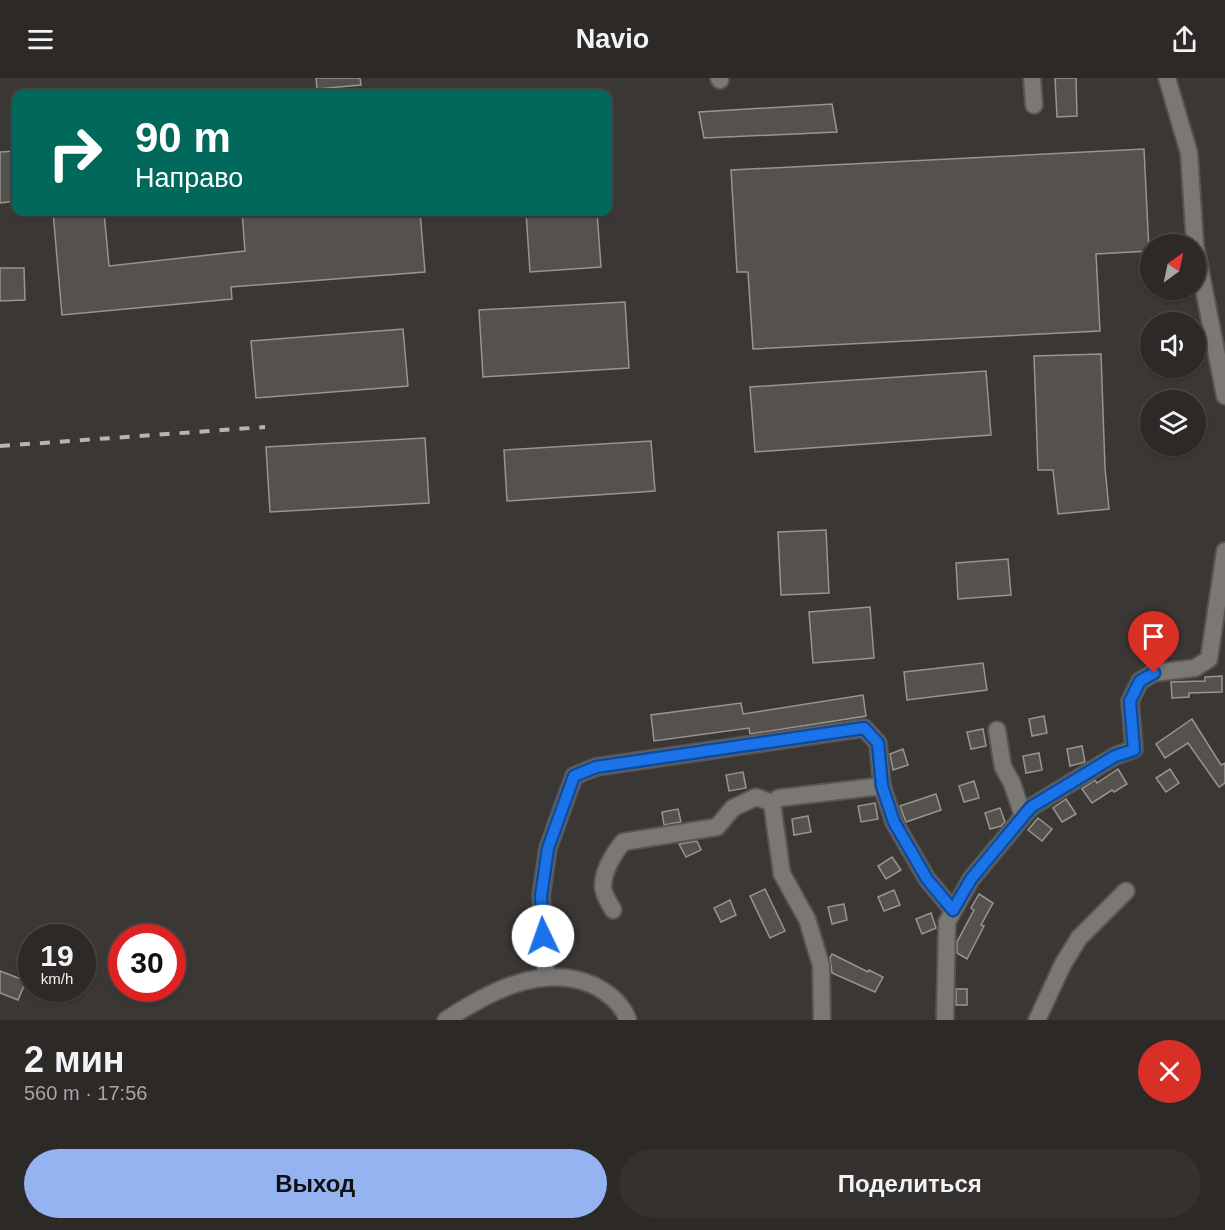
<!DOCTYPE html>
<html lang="ru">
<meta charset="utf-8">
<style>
:root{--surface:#2c2927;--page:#34312f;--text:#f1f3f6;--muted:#a6a6a7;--line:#484544;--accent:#95b2f1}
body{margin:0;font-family:Helvetica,sans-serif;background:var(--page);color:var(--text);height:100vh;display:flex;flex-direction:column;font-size:22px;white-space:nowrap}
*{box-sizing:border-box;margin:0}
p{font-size:20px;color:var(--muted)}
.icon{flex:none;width:33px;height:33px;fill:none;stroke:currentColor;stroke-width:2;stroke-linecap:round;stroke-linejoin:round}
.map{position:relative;height:942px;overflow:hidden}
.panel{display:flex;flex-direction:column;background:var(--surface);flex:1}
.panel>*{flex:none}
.top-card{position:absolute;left:12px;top:12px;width:600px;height:126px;border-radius:12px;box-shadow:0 2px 4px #0004,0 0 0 2px var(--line);background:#00695c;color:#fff;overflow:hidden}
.needle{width:39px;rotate:33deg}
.controls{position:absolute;left:1140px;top:156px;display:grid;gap:12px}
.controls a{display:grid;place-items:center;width:66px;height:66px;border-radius:50%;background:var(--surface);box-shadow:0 2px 4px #0004,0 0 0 2px var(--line);font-size:30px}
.speed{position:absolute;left:18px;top:846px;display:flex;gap:12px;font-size:30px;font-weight:700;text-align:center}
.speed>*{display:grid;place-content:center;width:78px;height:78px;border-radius:50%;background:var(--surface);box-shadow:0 2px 4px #0004,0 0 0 2px var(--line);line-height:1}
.speed small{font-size:15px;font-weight:400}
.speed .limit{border:9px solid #d22;background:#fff;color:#111}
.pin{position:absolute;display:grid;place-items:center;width:51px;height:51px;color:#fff;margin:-62px -26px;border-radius:50% 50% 50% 0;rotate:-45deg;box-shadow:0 0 6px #0007}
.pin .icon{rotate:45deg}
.me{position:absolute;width:66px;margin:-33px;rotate:357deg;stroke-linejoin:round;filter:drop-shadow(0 0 4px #0008)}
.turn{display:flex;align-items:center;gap:21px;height:126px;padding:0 24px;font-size:27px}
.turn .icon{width:78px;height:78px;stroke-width:2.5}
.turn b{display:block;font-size:42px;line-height:51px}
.round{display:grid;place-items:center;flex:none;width:63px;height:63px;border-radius:32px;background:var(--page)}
.overview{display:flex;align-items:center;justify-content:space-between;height:102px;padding:0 24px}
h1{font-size:36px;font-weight:700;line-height:45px}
.button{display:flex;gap:12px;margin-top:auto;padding:12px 24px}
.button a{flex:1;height:69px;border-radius:36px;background:var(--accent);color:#111;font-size:24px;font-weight:700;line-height:69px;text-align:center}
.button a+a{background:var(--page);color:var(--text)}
header{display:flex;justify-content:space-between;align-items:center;height:78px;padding:0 24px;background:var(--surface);font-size:27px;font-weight:700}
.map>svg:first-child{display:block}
.building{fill:#54514e;stroke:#989591;stroke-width:1.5}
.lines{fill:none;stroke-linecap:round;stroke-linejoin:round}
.minor-casing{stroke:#575452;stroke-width:20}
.minor{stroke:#7b7774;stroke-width:16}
.rail{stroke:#b7b5b3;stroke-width:4;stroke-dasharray:10 10;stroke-linecap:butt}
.route-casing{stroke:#114b97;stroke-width:15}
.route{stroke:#1a73e8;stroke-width:10}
</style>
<header><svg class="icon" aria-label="menu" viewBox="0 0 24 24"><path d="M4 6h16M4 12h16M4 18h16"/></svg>Navio<svg class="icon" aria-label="share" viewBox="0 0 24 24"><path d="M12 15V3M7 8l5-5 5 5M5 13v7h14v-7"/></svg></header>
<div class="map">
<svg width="1225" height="942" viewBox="0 0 1225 942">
<rect width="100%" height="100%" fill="#3a3734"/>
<g class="building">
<path d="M316,0H360L361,7L317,11Z"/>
<path d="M1055,0H1076L1077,38L1057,39Z"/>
<path d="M832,26L837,54L704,60L699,34Z"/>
<path d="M1144,71L1149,173L1096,176L1100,253L753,271L748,194H737L731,92Z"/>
<path d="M16,73V123L0,125V74Z"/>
<path d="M53,134H104L109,188L245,173L242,134H420L425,194L231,209L232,221L62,237Z"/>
<path d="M526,134H597L601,189L530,194Z"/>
<path d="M0,190H24L25,222L0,223Z"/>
<path d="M625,224L629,290L483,299L479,232Z"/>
<path d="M403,251L408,308L256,320L251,263Z"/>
<path d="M1101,276L1105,390L1109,431L1058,436L1053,392H1038L1034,278Z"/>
<path d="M986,293L991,357L755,374L750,309Z"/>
<path d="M425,360L429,425L270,434L266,369Z"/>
<path d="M651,363L655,413L507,423L504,372Z"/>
<path d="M826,452L829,515L781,517L778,454Z"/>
<path d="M1008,481L1011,517L958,521L956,485Z"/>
<path d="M870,529L874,580L813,585L809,534Z"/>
<path d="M983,585L987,612L907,622L904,594Z"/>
<path d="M1222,598V614L1189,615V619L1172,620L1171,604L1205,603V599Z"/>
<path d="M863,617L866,638L750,656L749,650L654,663L651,637L741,625L743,636Z"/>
<path d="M1044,638L1047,655L1032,658L1029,641Z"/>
<path d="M1192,641L1221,687L1225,685V705L1219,709L1188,665L1165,680L1156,666Z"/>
<path d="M983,651L986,668L971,671L967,654Z"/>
<path d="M1082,668L1085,684L1070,688L1067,671Z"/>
<path d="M903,671L908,687L893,692L890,676Z"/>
<path d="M1039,675L1042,692L1026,695L1023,678Z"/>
<path d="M1118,691L1127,706L1114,714L1112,712L1092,725L1082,711L1095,702L1097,705Z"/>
<path d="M1170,691L1179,705L1166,714L1156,700Z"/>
<path d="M743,694L746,710L729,713L726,697Z"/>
<path d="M974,703L979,720L964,724L959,708Z"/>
<path d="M936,716L941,732L906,744L900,728Z"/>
<path d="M1066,721L1076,736L1062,744L1053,730Z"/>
<path d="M875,725L878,741L861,744L858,728Z"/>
<path d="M1000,730L1005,744L1001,748L990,751L985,735Z"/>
<path d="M678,731L681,744L664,747L662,734Z"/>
<path d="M808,738L811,754L794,757L792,741Z"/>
<path d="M1038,740L1052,751L1042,763L1028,752Z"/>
<path d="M697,763L701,772L686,779L679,766Z"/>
<path d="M892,779L901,792L886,801L878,788Z"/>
<path d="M765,811L785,853L770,860L750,818Z"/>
<path d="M894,812L900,827L884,833L878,819Z"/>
<path d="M979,816L993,825L981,847L984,848L967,881L957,875V864L974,832L971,830Z"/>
<path d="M730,822L736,837L721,844L714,830Z"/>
<path d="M844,826L847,842L832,846L828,829Z"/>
<path d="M931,835L936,850L922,856L916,841Z"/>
<path d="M832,876L868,894L869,892L883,899L875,914L832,895L830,880Z"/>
<path d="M0,893L26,903L18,922L0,915Z"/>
<rect x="956" y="911" width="11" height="16"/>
</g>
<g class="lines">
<defs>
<g id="minor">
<path d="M719,0L720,2"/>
<path d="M1032,0L1034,27"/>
<path d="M1167,0L1189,75L1195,166"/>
<path d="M1196,171L1225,318"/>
<path d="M997,652L1003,689L1012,705L1023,738"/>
<path d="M772,725L779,720L882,708"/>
<path d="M613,832C610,826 603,816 603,809C603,792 613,777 623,764L717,749L733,730L756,719L772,725L782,796L807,841L821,887L822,942"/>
<path d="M546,898L541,818L548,770L574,698L596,689L864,650L878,665L882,708L894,744L927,801L953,832"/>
<path d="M446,942C488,914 542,885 593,907C609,915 622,925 628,942"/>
<path d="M945,942L947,844L971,801L1031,729L1115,678L1134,671L1130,623L1140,603L1154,595L1195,590L1209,581L1225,473"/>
<path d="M1037,942L1063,886L1079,860L1126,813"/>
</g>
</defs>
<use href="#minor" class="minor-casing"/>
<use href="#minor" class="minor"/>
<path class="rail" d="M0,368L265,349"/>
</g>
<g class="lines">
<defs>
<path id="route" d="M543,858L541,818L548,770L574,698L596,689L864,650L878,665L882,708L894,744L927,801L953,832L971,801L1031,729L1115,678L1134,672L1130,623L1140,603L1154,595"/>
</defs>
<use href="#route" class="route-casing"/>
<use href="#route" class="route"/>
</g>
</svg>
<div class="controls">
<a><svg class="needle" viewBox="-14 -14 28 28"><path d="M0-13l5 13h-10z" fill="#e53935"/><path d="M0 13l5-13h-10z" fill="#a6a6a7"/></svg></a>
<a><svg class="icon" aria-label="sound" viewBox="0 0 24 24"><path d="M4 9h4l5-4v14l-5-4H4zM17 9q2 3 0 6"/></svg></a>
<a><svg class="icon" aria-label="layers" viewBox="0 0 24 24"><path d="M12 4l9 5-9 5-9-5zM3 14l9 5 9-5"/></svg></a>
</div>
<div class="speed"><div>19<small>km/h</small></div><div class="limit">30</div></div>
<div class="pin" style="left:1154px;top:595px;background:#d93025"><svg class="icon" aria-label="arrive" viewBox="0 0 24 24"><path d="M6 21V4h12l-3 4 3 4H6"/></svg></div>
<svg class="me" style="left:543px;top:858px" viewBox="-20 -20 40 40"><circle r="19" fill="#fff"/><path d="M0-13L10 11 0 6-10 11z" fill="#1a73e8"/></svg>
<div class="top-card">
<div class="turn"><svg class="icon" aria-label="right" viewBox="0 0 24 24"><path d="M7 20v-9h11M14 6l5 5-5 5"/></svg><div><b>90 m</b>Направо</div></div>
</div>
</div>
<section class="panel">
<div class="overview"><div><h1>2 мин</h1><p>560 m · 17:56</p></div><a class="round" style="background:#d93025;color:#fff"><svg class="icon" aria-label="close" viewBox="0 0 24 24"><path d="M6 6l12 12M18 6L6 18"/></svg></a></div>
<div class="button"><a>Выход</a><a>Поделиться</a></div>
</section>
